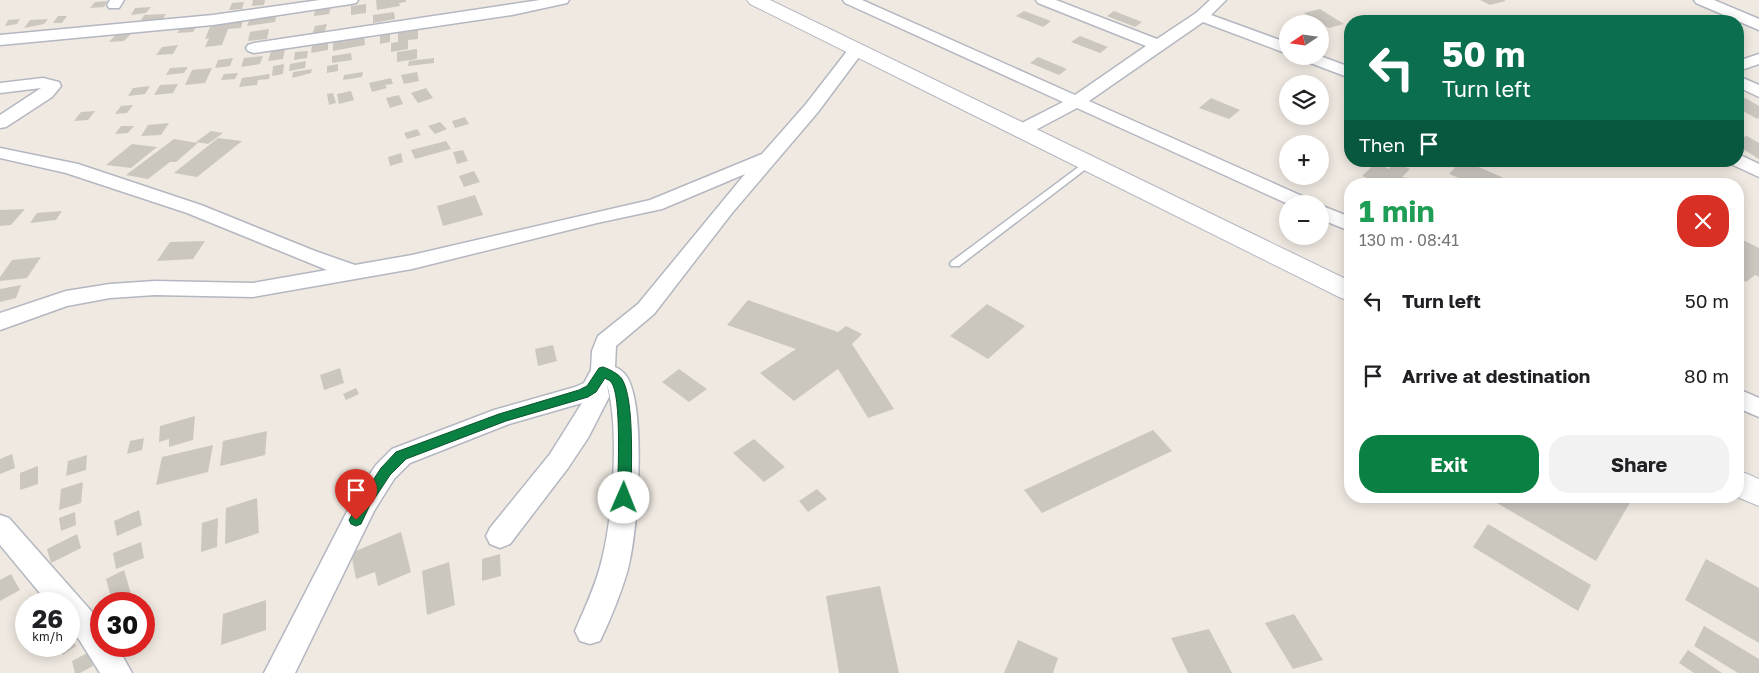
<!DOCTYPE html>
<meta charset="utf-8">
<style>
:root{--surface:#fff;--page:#f2f2f2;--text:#202124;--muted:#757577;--accent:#0b8043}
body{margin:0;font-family:"Golos Text",sans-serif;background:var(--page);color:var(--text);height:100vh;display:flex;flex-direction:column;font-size:19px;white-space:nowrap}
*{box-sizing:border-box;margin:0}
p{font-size:16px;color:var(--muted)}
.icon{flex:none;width:28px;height:28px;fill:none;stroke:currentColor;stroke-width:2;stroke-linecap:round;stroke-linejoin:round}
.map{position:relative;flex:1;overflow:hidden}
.sheet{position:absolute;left:1344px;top:178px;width:400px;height:325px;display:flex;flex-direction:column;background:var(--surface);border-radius:20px;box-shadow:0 2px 12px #0003}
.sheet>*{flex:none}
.banner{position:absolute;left:1344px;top:15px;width:400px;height:152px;border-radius:20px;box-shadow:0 2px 12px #0003;background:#0b6e4f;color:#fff;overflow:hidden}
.needle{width:32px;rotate:257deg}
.controls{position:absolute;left:1279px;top:15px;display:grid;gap:10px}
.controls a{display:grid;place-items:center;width:50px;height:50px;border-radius:50%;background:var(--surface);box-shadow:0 2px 12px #0003;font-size:25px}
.speed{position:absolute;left:15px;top:592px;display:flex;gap:10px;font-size:25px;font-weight:700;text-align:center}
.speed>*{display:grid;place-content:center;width:65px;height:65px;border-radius:50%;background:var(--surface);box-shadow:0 2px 12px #0003;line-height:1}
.speed small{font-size:12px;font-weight:400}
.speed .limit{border:8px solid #d22;background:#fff;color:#111}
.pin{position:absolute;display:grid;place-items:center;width:42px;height:42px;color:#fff;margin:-51px -21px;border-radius:50% 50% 50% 0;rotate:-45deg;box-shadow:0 0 5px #0007}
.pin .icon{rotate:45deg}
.me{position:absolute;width:55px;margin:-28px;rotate:1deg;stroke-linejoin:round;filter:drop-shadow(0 0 4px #0008)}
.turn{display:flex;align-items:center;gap:18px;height:105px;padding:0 15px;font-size:22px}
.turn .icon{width:65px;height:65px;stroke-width:2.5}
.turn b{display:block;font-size:35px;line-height:42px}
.then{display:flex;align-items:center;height:48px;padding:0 15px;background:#0003;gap:10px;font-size:19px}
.round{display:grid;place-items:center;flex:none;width:52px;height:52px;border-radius:20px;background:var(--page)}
.summary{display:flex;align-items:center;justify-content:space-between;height:85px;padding:0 15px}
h1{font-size:30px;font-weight:700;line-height:38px;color:#1e9e55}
.primary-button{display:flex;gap:10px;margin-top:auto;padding:10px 15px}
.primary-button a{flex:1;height:58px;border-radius:20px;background:var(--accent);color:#fff;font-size:20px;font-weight:700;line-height:58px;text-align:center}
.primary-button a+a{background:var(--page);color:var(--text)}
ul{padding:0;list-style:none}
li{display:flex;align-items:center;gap:15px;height:75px;padding:0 15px}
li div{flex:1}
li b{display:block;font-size:19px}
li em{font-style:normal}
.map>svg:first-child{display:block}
.building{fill:#cbc7bf}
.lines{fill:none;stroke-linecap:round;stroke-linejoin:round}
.service-casing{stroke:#b4b7c1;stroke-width:3}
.minor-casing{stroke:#b4b7c1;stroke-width:3}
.tertiary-casing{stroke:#b4b7c1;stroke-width:2}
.service{fill:#fff;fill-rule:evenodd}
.minor{fill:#fff;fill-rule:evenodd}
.tertiary{fill:#fff;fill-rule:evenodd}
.route{fill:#0b8043;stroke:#07532c}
</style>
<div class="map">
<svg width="1759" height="673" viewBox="0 0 1759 673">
<rect width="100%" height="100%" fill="#efe9e1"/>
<g class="building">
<path d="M253,0H265L264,5L252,6Z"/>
<path d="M376,0H406V2L399,3L400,6L377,10Z"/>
<path d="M1480,0H1505V1L1490,5Z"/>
<path d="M107,1L104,7L90,8L95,2Z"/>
<path d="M244,2L242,9L229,10L232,3Z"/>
<path d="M366,4V13L351,15V6Z"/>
<path d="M151,7L146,13L131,15L135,8Z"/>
<path d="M331,7L329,14L314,16L315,8Z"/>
<path d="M1320,9L1344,24L1329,28L1304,13Z"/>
<path d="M1024,11L1051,21L1043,27L1016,16Z"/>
<path d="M1114,11L1142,22L1135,27L1107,16Z"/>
<path d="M394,12L395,19L373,23V15Z"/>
<path d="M166,14L161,22L146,23L148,20H141L144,15Z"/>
<path d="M277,14L275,22L247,26L250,18Z"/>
<path d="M58,16H67L62,23H53Z"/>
<path d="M20,19L17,24L5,26L8,20Z"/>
<path d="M48,19L44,24L24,28L30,20Z"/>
<path d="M243,20L241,28L228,29L222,45L205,47L209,38L205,39L210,27L214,26L215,21Z"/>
<path d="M327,24L324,34L312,35L315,26Z"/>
<path d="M197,26L193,32L177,33L181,28Z"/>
<path d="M269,29L267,39L248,41L250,32Z"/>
<path d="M418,30V39L408,40V49L391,52V43L398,42V33Z"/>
<path d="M118,32H133L124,41L109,42Z"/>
<path d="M390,33V42L380,44V35Z"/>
<path d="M364,35L365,45L333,51V40Z"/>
<path d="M1080,36L1108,47L1100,53L1071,42Z"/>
<path d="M328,42V50L311,53L312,45Z"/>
<path d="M178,45L173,54L156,55L162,47Z"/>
<path d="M285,49L283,59L268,61L271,51Z"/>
<path d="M417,49V59L397,62V52Z"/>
<path d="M308,51L307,58L294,60L295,52Z"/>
<path d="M351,53L352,60L332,63V56Z"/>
<path d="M263,56L260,64L241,67L244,58Z"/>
<path d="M1038,57L1067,69L1059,75L1030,63Z"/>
<path d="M233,58L230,66L215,68L218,60Z"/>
<path d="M434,58V63L408,66L409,61Z"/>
<path d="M306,61L305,68L289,71L290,64Z"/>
<path d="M284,64L283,74L272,76L273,66Z"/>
<path d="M338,64V71L327,73V66Z"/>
<path d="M188,67L184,73L166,75L170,68Z"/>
<path d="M212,68L205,83L185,85L192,70Z"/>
<path d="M312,69L311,73L292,78L293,72Z"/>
<path d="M363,72L362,77L343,80L344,75Z"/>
<path d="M417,72L419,81L404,84L401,75Z"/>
<path d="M238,73L235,79L221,80L224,74Z"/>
<path d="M270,74L269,79L258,80L257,85L239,87L242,78Z"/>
<path d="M391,78L393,84L385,85L387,88L372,92L369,83Z"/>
<path d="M178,84L173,93L154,95L160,85Z"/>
<path d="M150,86L145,94L128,96L133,88Z"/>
<path d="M426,88L433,98L418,103L411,93Z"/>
<path d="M351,91L354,100L339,104L337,94Z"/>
<path d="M333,93L336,103L329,105L327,94Z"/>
<path d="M399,95L403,104L390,108L386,98Z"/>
<path d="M1740,95L1759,106V118L1757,119L1738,108V96Z"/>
<path d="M1211,98L1240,110L1229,119L1199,108Z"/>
<path d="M133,105L127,113L115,114L121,106Z"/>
<path d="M95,111L88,120L74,121L81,112Z"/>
<path d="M465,117L469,124L455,128L452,121Z"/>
<path d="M440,122L447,129L435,134L428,126Z"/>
<path d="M169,123L161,135L141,136L148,125Z"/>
<path d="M121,126H134L128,133L115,134Z"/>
<path d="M417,129L421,135L407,139L404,133Z"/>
<path d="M211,131L223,133L208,144L196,142Z"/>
<path d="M1747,136L1759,143V159L1738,146V138Z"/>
<path d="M218,138L242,141L197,177L174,173Z"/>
<path d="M174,139L198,143L176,162H170L148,179L126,175Z"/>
<path d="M446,141L451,149L415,159L411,150Z"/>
<path d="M132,144L157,147L131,168L106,165Z"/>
<path d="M463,150L468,161L457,164L453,152Z"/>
<path d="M401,153L403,162L390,166L388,157Z"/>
<path d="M1461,161H1464L1502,177L1496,184H1474L1449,174Z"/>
<path d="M1376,163L1389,169L1395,163L1410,169L1402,177L1412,179L1407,184H1379L1362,176Z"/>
<path d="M474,171L480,182L464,187L459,176Z"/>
<path d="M475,195L483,215L443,226L437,206Z"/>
<path d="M25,209L11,225L0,226V210Z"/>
<path d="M62,211L56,220L30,223L37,213Z"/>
<path d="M1743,240L1759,248V277L1755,275L1746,282L1738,277V244Z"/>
<path d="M205,241L193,259L157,261L170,242Z"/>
<path d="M41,257L27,278L0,281V277L12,260Z"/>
<path d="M21,285L16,298L0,302V289Z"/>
<path d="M748,300L838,332L846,326L862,334L852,344L894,409L868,418L838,369L794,401L760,373L796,349L727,325Z"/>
<path d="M987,304L1025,326L988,359L950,336Z"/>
<path d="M553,345L557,361L538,366L535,349Z"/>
<path d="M340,368L344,383L324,390L320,375Z"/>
<path d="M679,369L707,389L689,402L662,382Z"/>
<path d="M356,388L359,394L346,400L343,394Z"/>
<path d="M195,416L193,440L169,447V439L159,442L160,426Z"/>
<path d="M1153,430L1172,451L1042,513L1024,490Z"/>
<path d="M267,431L265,455L220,466L223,441Z"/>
<path d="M144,438L142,450L127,454L130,441Z"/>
<path d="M754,439L785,467L764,482L733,453Z"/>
<path d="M213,445L208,472L156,485L162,457Z"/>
<path d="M12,454L15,468L0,474V459Z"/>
<path d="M87,455L86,470L66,476L68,461Z"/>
<path d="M38,466V484L20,490V473Z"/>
<path d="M83,482L81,503L59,510L61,489Z"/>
<path d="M817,489L827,499L808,512L799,501Z"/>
<path d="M1485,496H1626L1632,499L1596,561Z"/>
<path d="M257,498L259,533L225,544L226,508Z"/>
<path d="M139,510L142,525L117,536L114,521Z"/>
<path d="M75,512L76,525L61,531L59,518Z"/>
<path d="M218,518L217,547L201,552L202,523Z"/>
<path d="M1488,524L1591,585L1578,611L1473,547Z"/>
<path d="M401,532L411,572L378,586L375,572L356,579L351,553Z"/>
<path d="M77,534L81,548L51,563L47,549Z"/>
<path d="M141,542L144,558L116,569L113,553Z"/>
<path d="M500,554L501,576L482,581V559Z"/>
<path d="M1706,559L1759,588V643L1685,600Z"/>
<path d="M449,562L455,605L427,615L422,571Z"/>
<path d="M124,570L132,597L119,604H113L106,579Z"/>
<path d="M11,574L20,590L0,601V580Z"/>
<path d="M880,586L899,673H839L826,596Z"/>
<path d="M266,600V630L221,645L223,614Z"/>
<path d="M1294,614L1323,660L1293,669L1265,623Z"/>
<path d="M1704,626L1759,659V673H1738L1694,646Z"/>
<path d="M1209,629L1232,673H1188L1171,638Z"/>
<path d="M71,638L76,646L63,655L57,646H69Z"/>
<path d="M1018,640L1058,658L1053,673H1004Z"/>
<path d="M1688,650L1722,673H1694L1679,663Z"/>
<path d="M89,652L93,666L80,673H75L72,661Z"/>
</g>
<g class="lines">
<defs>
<path id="service" d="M1088,160L1093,163L1091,165L959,266H951L950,264L951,262Z"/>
<g id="minor">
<path d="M110,0H124L119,8H109L107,5Z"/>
<path d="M320,0H358L356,3L351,4L213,25L0,45V35L213,15Z"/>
<path d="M540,0H569L567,3L512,15L254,53L248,51L246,48L248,45L254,43Z"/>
<path d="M843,0H862L1075,95L1146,46L1038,3L1036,0H1056L1157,39L1196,13L1210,0H1226L1211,15L1288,43V54L1203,22L1089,101L1311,200L1314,204H1288L1077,108L1028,134L1022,135L1016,134L1013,130L1016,126L1063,102L845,3Z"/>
<path d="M1694,0H1714L1759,19V30L1696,3Z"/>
<path d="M857,44L863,46L865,49L818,112L732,213L654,314L616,346L615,367C622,370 627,375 630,383C645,420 638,529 628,569C621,593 611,618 600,641L590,644L580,641L575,631C584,610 594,589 600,567C613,521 620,429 607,384L609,397L588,438L568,468L510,544L500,548L490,544L486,536L490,528L550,454L582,403L509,424L410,463L394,479L374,511L295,673H264L355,496L376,465L392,449L494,410L575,387L584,383L591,370L592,351L598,336L638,304L745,174L662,209L597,223L412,269L253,297L155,295L110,298L67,306L0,330V313L66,291L110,284L155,281L253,283L327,270L187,213L66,173L0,158V148L78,164L201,205L315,251L355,265L412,255L650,200L762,154L806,104L851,46Z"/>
<path d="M1759,54V64L1738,71V61Z"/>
<path d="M1298,56H1320L1350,67V78L1300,59Z"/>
<path d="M1738,76L1759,85V97L1738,87Z"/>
<path d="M43,78L59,82L61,86L52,97L6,127L0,128V115L41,88L0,93V83Z"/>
<path d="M1738,154L1759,164V177L1731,164L1730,161H1738Z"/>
<path d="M1320,205L1350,217V231L1320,219Z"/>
<path d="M1738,389L1759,398V417L1738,408Z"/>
<path d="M0,515L9,518L100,621L101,646H117L132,673H100L80,641L69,627V604H49L0,545Z"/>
</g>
<g id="tertiary">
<path d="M747,0H770L1350,281V301L1341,298L750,4Z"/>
<path d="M1738,470L1759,479V506L1735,496H1738Z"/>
</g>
</defs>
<use href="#service" class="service-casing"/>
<use href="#minor" class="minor-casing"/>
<use href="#tertiary" class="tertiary-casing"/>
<use href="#service" class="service"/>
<use href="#minor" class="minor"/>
<use href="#tertiary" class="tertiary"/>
</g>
<path class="route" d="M603,367C609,369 619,374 622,379C635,400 631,471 631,498L629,502L624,503L619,502L617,498C618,478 622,394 611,382C610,380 607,380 605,378L596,392L588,397L506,421L406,459L390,475L369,507L361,524L356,526L351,524L349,520L360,500L381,468L396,452L499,414L579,390L587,386L599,368Z"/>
</svg>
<div class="controls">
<a><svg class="needle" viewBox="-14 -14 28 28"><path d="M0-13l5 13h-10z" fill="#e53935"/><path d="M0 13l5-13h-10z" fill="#757577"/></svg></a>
<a><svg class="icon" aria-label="layers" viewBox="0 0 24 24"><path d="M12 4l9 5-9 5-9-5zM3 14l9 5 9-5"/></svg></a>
<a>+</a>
<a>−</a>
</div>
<div class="speed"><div>26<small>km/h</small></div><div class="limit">30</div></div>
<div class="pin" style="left:356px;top:520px;background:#d93025"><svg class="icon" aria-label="arrive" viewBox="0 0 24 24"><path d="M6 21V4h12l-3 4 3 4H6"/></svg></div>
<svg class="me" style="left:624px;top:498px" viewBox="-20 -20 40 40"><circle r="19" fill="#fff"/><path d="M0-13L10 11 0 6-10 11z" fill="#0b8043"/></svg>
<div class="banner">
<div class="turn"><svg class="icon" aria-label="left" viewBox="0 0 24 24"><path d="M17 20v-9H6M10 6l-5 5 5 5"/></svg><div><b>50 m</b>Turn left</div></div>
<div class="then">Then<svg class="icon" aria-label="arrive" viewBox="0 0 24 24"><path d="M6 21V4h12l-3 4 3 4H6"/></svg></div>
</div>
<section class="sheet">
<div class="summary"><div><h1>1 min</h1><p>130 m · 08:41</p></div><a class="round" style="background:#d93025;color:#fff"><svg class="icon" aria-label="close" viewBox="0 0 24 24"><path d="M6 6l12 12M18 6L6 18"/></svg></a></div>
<ul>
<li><svg class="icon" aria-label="left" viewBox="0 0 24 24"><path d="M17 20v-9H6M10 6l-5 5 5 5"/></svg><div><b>Turn left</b></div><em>50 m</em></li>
<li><svg class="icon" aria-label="arrive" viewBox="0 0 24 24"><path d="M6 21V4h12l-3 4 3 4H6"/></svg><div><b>Arrive at destination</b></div><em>80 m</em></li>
</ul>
<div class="primary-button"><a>Exit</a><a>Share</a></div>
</section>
</div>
